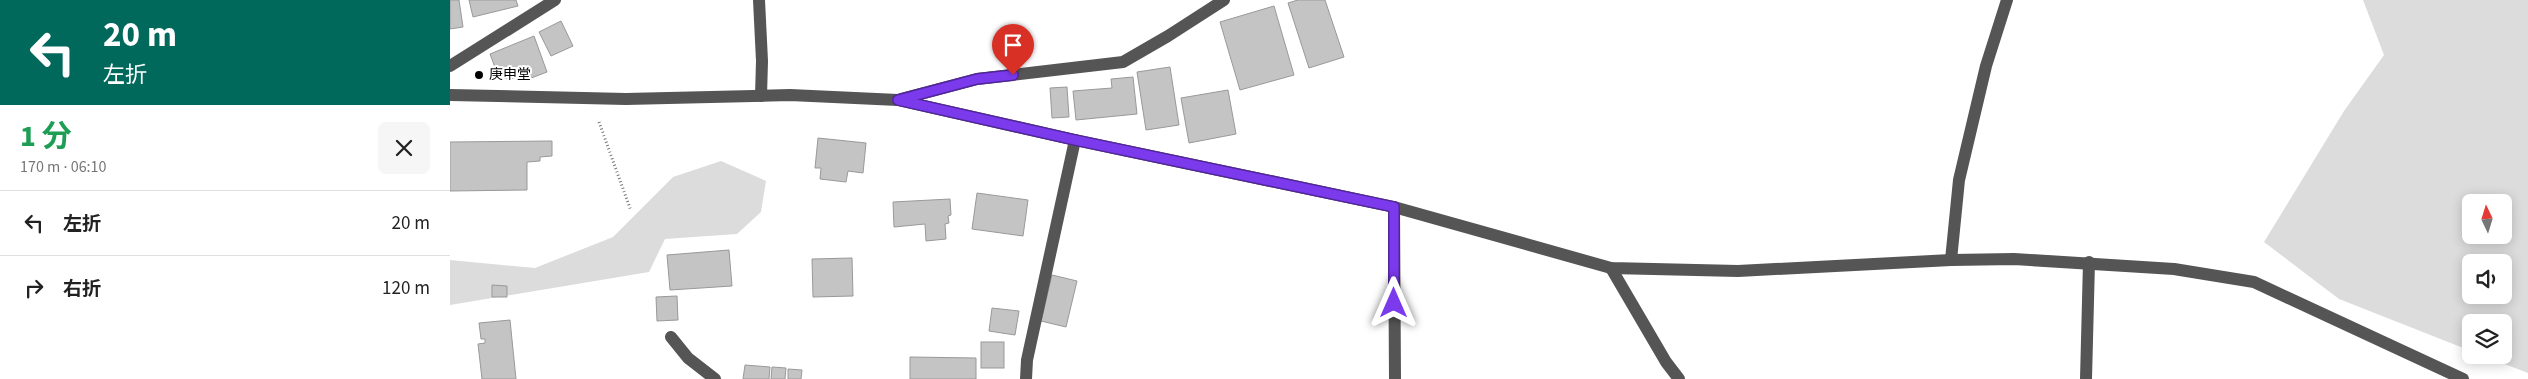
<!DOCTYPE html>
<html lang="ja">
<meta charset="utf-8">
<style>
:root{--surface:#fff;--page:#f6f6f6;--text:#222;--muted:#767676;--line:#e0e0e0}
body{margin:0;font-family:"Source Sans 3","Noto Sans JP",sans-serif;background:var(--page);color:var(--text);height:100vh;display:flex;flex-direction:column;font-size:19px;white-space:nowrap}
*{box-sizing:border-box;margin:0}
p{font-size:16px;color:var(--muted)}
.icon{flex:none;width:28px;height:28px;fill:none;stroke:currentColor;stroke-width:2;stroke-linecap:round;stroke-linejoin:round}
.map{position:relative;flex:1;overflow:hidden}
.side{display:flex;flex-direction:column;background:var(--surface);width:450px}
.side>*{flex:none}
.hud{background:#00695c;color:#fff;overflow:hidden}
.needle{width:32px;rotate:356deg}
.fabs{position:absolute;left:2012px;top:194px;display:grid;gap:10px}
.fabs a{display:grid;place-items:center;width:50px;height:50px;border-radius:8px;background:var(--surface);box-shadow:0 2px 12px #0003;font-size:25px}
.pin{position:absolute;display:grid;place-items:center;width:42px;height:42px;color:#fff;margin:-51px -21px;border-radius:50% 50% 50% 0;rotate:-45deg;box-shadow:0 0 5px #0007}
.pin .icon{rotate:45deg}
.me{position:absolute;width:55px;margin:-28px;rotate:0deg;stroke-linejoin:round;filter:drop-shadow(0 0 4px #0008)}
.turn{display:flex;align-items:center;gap:18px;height:105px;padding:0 20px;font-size:22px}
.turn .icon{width:65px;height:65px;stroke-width:2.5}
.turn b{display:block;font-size:35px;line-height:42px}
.round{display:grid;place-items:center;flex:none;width:52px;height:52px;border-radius:8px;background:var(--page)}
.headline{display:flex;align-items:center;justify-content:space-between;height:85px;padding:0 20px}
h1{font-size:30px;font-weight:700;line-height:38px;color:#1e9e55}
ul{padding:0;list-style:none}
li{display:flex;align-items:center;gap:15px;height:65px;padding:0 20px;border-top:1px solid var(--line)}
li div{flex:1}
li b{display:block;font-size:19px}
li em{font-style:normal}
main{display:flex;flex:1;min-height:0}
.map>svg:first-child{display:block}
.green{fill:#dcdcdc;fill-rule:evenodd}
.building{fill:#c4c4c4;stroke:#999}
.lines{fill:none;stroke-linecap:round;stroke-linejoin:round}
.path{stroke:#777;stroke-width:3;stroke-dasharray:1 2.5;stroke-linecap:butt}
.minor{stroke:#555;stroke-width:12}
.route-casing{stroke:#51269a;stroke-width:12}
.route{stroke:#7c3aed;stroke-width:9}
.poi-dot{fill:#000;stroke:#fff;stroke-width:2}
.labels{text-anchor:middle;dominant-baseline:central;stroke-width:4;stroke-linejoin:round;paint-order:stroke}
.poi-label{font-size:14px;fill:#000;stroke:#fff;text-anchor:start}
</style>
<main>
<section class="side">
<div class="hud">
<div class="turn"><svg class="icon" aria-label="left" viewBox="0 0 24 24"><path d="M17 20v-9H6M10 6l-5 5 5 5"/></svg><div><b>20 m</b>左折</div></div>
</div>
<div class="headline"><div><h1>1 分</h1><p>170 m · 06:10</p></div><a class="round"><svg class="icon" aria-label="close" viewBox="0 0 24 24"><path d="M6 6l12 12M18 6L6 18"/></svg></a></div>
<ul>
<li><svg class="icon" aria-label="left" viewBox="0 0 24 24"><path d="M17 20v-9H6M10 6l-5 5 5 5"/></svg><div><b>左折</b></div><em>20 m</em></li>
<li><svg class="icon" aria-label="right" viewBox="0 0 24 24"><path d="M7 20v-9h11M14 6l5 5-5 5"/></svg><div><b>右折</b></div><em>120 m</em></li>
</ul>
</section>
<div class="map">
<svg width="2078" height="379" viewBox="0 0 2078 379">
<rect width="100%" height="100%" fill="#fff"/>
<g class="green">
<path d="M1913,0H2078V373L2031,355H2054V322H2021V351L1889,299L1814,242L1894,111L1934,55ZM2021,202H2054V235H2021ZM2021,262H2054V295H2021Z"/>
<path d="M271,161L316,181L311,212L287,234L215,239L199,272L0,305V260L85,268L163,237L223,177Z"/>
</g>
<g class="building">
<path d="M0,0H9L13,27L0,29Z"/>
<path d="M19,0H66L68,6L23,17Z"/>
<path d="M848,0H875L894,57L859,68L838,3Z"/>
<path d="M824,6L844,75L790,90L770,22Z"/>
<path d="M111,21L123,46L101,56L89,32Z"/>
<path d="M84,36L97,72L76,80L74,74L61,79L49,78L40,54Z"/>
<path d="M720,67L729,125L696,130L687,72Z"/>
<path d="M683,77L687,114L626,120L623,91L662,88L661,79Z"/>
<path d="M617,87L619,117L602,118L600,88Z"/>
<path d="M778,90L786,134L739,143L731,98Z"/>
<path d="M368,138L416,143L413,173L398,171L396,182L370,179L371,168H365Z"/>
<path d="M102,141V156L90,157V161L77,162V190L0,191V142Z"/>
<path d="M527,193L578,200L573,236L522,229Z"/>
<path d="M500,199L501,215L498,216L499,223L495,224L496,239L476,241L475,224L444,227L443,202Z"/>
<path d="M279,250L282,286L220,290L217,255Z"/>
<path d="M402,258L403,296L363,297L362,259Z"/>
<path d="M602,275L627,281L616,327L591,321Z"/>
<path d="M42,285L57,286V297H42Z"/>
<path d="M227,296L228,320L207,321L206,297Z"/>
<path d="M542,308L569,311L565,335L539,331Z"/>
<path d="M60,320L66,379H32L28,344L35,343V339H31L29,323Z"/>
<rect x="531" y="342" width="23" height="26"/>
<path d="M460,357L526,358V379H460Z"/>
<path d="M295,365L320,367L319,379H293Z"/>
<path d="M322,367L336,368L335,379H321Z"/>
<path d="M338,369L352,370L351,379H338Z"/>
</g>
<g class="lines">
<path class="path" d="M149,122L181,211"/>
<g class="minor">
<path d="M309,0L312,61L311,96"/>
<path d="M0,66L105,0"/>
<path d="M0,95L176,99L340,95L448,100L625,140L944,207L1161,268L1288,271L1501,260L1564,259L1724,269L1804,282L2013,379"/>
<path d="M451,99L527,79L673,62L718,36L774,0"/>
<path d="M944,207L945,379"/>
<path d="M1501,260L1509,180L1536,66L1557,0"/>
<path d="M1161,268L1216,362L1229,379"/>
<path d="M221,337L238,358L265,379"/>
<path d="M576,379L577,360L625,140"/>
<path d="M1636,379L1639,262"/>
</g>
</g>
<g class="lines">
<defs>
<path id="route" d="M563,75L527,79L448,100L625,140L944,207V303"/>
</defs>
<use href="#route" class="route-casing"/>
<use href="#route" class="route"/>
</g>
<circle class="poi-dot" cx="29" cy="75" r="5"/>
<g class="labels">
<g class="poi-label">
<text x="39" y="75">庚申堂</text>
</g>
</g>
</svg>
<div class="fabs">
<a><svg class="needle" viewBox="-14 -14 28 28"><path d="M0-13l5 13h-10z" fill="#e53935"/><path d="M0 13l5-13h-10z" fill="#767676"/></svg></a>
<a><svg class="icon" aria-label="sound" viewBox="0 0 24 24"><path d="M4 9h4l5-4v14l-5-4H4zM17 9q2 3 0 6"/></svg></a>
<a><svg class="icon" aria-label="layers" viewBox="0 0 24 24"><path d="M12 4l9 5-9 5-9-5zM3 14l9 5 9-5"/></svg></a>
</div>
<div class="pin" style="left:563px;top:75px;background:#d93025"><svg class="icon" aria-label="arrive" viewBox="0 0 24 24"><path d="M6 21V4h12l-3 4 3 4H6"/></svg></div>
<svg class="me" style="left:944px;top:303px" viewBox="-20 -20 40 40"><path d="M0-17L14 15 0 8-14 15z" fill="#7c3aed" stroke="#fff" stroke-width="4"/></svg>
</div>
</main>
